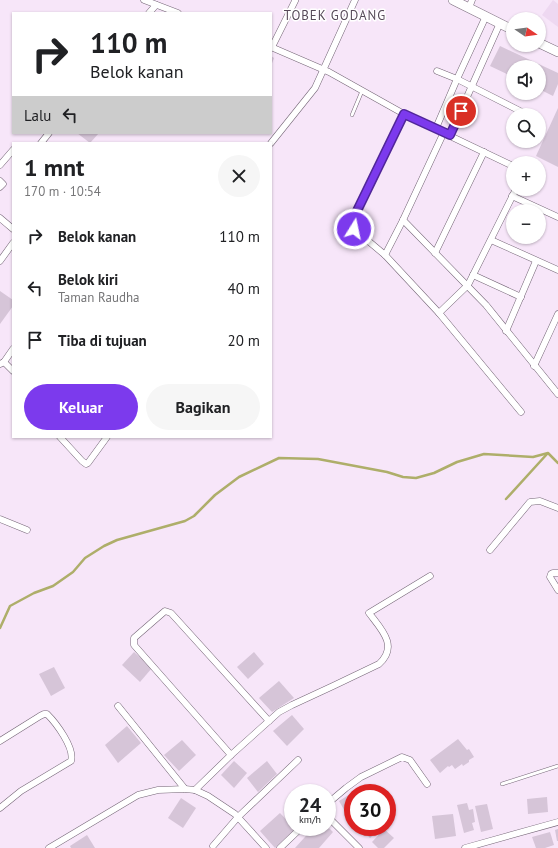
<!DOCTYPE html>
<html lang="id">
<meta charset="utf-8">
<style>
:root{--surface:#fff;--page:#f6f6f6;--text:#202124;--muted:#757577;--accent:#7c3aed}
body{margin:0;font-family:"PT Sans",sans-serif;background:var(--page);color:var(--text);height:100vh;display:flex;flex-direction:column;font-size:15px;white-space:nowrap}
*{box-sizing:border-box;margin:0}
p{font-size:13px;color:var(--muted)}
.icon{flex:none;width:22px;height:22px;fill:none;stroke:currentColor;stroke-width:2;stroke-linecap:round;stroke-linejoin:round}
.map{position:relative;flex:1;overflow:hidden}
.sheet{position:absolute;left:12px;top:142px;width:260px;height:296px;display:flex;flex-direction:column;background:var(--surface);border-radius:0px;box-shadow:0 1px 3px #0004}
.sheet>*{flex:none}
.top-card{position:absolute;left:12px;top:12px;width:260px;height:122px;border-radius:0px;box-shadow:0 1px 3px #0004;background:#fff;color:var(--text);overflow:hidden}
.needle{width:26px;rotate:103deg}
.buttons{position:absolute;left:506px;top:12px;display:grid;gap:8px}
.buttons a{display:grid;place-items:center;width:40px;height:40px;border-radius:50%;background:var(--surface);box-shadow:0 1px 3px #0004;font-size:20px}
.speed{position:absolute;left:284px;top:784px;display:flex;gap:8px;font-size:20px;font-weight:700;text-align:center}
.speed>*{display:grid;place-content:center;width:52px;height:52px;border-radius:50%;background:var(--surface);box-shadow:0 1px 3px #0004;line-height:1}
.speed small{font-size:10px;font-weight:400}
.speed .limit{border:6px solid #d22;background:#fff;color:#111}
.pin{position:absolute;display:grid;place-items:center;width:34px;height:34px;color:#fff;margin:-17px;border:2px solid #fff;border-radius:50%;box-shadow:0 1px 4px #0007}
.me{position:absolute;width:44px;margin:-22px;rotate:10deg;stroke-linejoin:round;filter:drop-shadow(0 0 3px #0008)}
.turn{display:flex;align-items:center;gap:14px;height:84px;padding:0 12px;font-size:18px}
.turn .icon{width:52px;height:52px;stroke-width:2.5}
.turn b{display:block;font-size:28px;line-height:34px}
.then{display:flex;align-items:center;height:38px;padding:0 12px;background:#0003;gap:8px;font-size:15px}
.round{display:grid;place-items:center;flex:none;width:42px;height:42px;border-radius:21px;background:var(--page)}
.head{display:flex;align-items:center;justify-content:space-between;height:68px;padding:0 12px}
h1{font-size:24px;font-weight:800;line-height:30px}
.primary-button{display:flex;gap:8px;margin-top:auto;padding:8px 12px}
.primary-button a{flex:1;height:46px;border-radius:24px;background:var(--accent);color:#fff;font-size:16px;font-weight:800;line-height:46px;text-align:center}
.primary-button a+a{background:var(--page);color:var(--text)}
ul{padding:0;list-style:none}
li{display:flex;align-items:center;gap:12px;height:52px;padding:0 12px}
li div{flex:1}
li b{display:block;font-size:15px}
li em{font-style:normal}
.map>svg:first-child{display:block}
.built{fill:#eed8f1}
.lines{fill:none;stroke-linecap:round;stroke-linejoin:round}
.stream{stroke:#aeae6a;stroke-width:2.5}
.building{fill:#d6c5d8}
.service-casing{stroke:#746576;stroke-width:4}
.minor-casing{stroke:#746576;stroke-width:7}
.secondary-casing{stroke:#746576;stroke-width:10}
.service{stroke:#fff;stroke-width:3}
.minor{stroke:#fff;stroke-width:6}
.secondary{stroke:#fff;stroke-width:9}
.route-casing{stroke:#51269a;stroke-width:10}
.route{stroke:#7c3aed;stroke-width:7}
.labels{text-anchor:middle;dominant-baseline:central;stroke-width:3;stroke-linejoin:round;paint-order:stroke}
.quarter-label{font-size:13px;letter-spacing:1px;fill:#574959;stroke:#fff}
</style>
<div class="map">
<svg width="558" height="848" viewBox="0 0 558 848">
<rect width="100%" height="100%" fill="#f7e6f9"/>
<path class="built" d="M553,0L558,4V27L542,15Z"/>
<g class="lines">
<g class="stream">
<path d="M506,499L547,454"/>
<path d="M0,628L10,606L34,593L53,586L73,572L85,558L104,546L117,540L185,521L194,516L215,495L239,477L279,458L318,459L387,472L403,477L416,478L434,473L457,462L484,454L533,457L548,453L558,463"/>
</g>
</g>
<g class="building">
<path d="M500,46L558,73V84L553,96L539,89V67H513V77L490,66Z"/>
<path d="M271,56L274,58L271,66Z"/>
<path d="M558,108V167L536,156Z"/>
<path d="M77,133H99L90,143Z"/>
<path d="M0,291L13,300V306L0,324Z"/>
<path d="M134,652L152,668L140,682L122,665Z"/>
<path d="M254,652L264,664L248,679L237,667Z"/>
<path d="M54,667L65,688L51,696L39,674Z"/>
<path d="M279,681L294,698L272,712L259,698Z"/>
<path d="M292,715L304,729L287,746L273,731Z"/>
<path d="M127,726L141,743L118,763L105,745Z"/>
<path d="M458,739L467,750L469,749L474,757L469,760V762L463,766L462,764L455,769L452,765L449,767L448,766L440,773L430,760Z"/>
<path d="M182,740L196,755L179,771L164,755Z"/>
<path d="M234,761L247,773L234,788L221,775Z"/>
<path d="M267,761L277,774L258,792L247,778Z"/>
<path d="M352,793L353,795V808L346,813L339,801Z"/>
<path d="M547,797L548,812L528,814L527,799Z"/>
<path d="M181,798L196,808L183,828L168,818Z"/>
<path d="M467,803L469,810L473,809L475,822L472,823L474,830L464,833L457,805Z"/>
<path d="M487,804L493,829L481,832L475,806Z"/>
<path d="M280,813L295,829L275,848L260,831Z"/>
<path d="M453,814L456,836L435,839L432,816Z"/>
<path d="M327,826L333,832L319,848H295L314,827H327Z"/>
<path d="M360,827H382L370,838Z"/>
<path d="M384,829L394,838L384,848H378L372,842Z"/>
<path d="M558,829V841H557L555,830Z"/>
<path d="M550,832L554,845L545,848H536L532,837Z"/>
<path d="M87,835L95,848H71L70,846Z"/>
</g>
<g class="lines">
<defs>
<g id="service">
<path d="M352,115L362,91"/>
<path d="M502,784L558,766"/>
</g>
<g id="minor">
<path d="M144,0L178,13"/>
<path d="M469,8L472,0"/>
<path d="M149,13L156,5"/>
<path d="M271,47L329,72L404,114L513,166"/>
<path d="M272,47L295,1"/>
<path d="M437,71L457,79L528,115"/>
<path d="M404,114L357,210L353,221L354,229L385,255L439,313L521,412"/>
<path d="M436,128L457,79L486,16"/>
<path d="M450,135L500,23"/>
<path d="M41,143L49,133"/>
<path d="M271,143L315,88L355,0"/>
<path d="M0,165L13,150"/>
<path d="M0,181L3,184L0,187"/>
<path d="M512,196L558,217"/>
<path d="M0,218L13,229"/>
<path d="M403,220L486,305L558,394"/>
<path d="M491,240L558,270"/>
<path d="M435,253L484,152"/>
<path d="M385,255L403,220L444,132"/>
<path d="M0,261L13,243"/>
<path d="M473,275L521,297"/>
<path d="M439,313L468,285L516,189"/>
<path d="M506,331L536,261"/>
<path d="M4,362L13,371"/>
<path d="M0,364L4,362L13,349"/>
<path d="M534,366L558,314"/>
<path d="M60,437L82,461L86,464L88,463L107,437"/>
<path d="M0,519L27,530"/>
<path d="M490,550L530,502L540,501L558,508"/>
<path d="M558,573H553L551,574L550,577L558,590"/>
<path d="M118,706L185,789"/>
<path d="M0,741L40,716L44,714H47C56,723 75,748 71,761L21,791L0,808"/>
<path d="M231,755L134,645V638L165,611L171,613L269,721"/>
<path d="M195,790L231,755L279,712L292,705L333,686L379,664C399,646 381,629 369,613L430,576"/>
<path d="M327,804L346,788L361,777L402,757L410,760L427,784"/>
<path d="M327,816L359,848"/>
<path d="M213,846L238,817L298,760"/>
<path d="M49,848L138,795L158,790L185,789L195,790L208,796L235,814L266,848"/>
<path d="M280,848L302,827"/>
<path d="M465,848L558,822"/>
</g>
<g id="secondary">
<path d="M453,0L513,30"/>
<path d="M539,43L558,52"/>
</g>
</defs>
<use href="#service" class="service-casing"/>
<use href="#minor" class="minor-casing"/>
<use href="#secondary" class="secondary-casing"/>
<use href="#service" class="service"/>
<use href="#minor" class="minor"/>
<use href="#secondary" class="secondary"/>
</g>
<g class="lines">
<defs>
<path id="route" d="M354,229L353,221L355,215L404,114L450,135L461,111"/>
</defs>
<use href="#route" class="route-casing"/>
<use href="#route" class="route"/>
</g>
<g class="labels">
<g class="quarter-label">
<text x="335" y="15">TOBEK GODANG</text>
</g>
</g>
</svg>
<div class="buttons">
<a><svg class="needle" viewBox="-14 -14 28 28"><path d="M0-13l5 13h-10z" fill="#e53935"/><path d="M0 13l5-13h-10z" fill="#757577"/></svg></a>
<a><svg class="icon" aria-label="sound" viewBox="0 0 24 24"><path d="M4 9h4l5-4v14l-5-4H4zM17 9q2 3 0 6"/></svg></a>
<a><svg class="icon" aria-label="search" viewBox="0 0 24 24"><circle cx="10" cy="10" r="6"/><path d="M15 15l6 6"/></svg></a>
<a>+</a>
<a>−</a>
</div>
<div class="speed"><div>24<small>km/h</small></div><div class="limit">30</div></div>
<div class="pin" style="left:461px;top:111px;background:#d93025"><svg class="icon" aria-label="arrive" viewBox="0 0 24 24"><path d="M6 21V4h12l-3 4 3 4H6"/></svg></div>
<svg class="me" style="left:354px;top:229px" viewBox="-20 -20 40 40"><circle r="17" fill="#7c3aed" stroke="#fff" stroke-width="3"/><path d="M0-11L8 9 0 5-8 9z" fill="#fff"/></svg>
<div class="top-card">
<div class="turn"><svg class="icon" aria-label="right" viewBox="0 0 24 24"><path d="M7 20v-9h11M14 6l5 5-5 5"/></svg><div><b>110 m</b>Belok kanan</div></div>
<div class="then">Lalu<svg class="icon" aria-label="left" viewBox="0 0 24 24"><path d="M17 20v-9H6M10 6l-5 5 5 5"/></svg></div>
</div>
<section class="sheet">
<div class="head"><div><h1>1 mnt</h1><p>170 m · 10:54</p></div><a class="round"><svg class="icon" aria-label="close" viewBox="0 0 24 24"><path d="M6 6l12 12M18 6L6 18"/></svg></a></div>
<ul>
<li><svg class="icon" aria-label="right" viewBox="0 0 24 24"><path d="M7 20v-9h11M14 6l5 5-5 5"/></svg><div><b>Belok kanan</b></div><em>110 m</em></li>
<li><svg class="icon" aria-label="left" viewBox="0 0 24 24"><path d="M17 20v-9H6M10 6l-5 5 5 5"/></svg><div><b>Belok kiri</b><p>Taman Raudha</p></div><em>40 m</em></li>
<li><svg class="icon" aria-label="arrive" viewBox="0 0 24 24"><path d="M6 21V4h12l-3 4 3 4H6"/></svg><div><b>Tiba di tujuan</b></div><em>20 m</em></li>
</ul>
<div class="primary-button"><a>Keluar</a><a>Bagikan</a></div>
</section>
</div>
